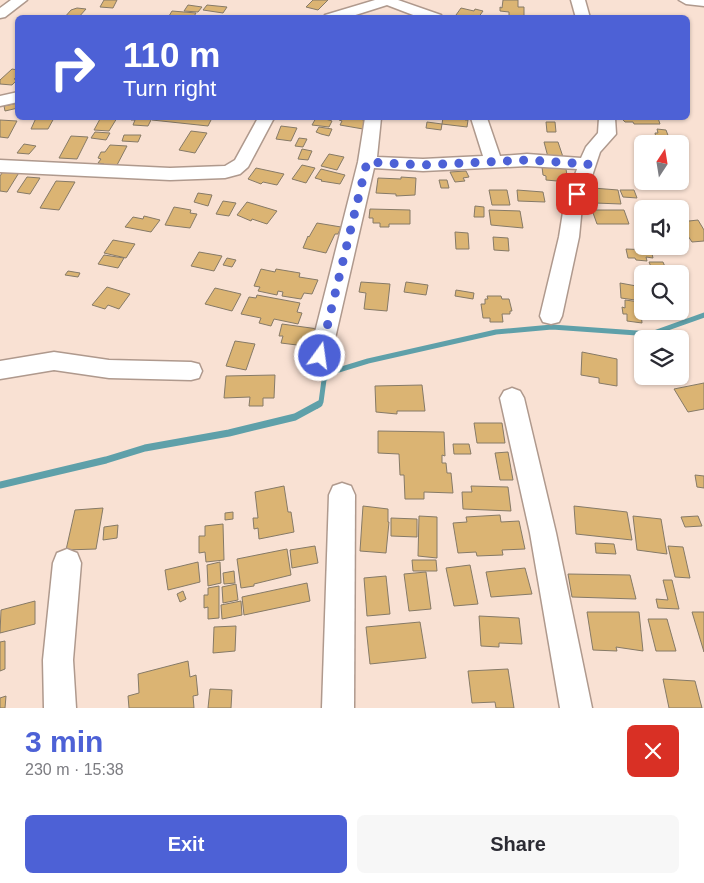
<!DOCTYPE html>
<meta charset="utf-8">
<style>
:root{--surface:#fff;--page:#f7f7f7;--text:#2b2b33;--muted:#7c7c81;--accent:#4d61d6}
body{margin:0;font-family:Arial,sans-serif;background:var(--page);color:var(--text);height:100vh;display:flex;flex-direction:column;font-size:19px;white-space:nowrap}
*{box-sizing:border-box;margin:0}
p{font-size:16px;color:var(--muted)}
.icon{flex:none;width:28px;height:28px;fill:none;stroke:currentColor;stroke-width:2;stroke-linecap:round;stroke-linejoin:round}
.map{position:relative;height:708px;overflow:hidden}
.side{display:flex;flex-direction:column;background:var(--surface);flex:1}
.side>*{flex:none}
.banner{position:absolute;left:15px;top:15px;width:675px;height:105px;border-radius:8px;box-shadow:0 1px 4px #0004;background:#4d61d6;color:#fff;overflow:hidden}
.needle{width:32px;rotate:12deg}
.tools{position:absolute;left:634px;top:135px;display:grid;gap:10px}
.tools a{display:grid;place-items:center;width:55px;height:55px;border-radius:8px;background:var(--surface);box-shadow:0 1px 4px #0004;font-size:25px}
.pin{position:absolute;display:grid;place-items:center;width:42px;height:42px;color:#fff;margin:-21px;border-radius:10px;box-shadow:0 2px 8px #0006}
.me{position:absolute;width:55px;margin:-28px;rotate:14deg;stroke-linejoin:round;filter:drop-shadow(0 0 4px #0008)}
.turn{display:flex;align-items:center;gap:18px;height:105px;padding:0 25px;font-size:22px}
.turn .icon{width:65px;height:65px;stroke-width:2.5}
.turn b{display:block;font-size:35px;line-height:42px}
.round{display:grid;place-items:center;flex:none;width:52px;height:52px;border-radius:8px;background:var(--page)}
.head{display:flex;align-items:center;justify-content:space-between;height:85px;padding:0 25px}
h1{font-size:30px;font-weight:600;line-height:38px;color:var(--accent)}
.action{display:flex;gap:10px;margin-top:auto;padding:10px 25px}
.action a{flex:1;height:58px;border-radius:8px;background:var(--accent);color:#fff;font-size:20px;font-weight:600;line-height:58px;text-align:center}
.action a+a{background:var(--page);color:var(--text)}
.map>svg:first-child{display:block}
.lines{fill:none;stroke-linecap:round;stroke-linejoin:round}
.stream-far1{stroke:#5fa0a9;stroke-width:5}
.stream{stroke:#5fa0a9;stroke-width:7}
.building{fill:#dbb473;stroke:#867a67}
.minor-casing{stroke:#af998d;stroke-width:3}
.minor{fill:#fff;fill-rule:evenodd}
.route{stroke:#4d61d6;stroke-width:9;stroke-dasharray:0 16.2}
</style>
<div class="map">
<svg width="704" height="708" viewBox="0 0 704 708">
<rect width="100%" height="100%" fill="#f9e1d3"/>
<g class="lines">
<path class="stream-far1" d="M317,406L321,402L324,380L332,372L368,361L496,332L552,327L651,334L704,315"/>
<path class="stream" d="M0,485L106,460L145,448L229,433L295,417L319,404"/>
</g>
<g class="building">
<path d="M104,0H117L113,8L100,7Z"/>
<path d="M313,0H328L318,10L306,7Z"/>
<path d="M503,0H518V7H524V18H509V12L500,11V7L502,8Z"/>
<path d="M188,5L202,7L198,12L184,11Z"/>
<path d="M207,5L227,7L223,13L203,10Z"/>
<path d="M77,8L86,9L78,18H64L71,10Z"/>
<path d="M461,8L474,11L475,9L483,11L478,18H464L456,15Z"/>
<path d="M172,11L196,13L193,18H174L169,16Z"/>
<path d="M12,69L18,70V76L14,79L17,80L12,85L0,84V80Z"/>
<path d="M18,103V108L5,111L4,106Z"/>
<path d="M36,118H54L48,129H31Z"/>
<path d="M97,118H117L109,131L94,130L100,119H96Z"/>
<path d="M132,118H152L148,126L133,125L135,120H131Z"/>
<path d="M154,118H212L208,126L152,120Z"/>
<path d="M316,118H322L332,121L329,127L312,125Z"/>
<path d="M340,118H369L368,120L364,119L363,121H366L363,129L340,125L342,121L339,120Z"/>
<path d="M443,118H466L465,120H468L467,127L442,124Z"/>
<path d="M621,118H658L660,124H634L633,122H625Z"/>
<path d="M0,120L17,121L8,138L0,137Z"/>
<path d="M427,122L442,124L441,130L426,128Z"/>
<path d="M546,122H555L556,132H547Z"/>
<path d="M281,126L297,128L291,141L276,139Z"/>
<path d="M319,127L332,129L329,136L321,134L316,132Z"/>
<path d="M657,129L666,130L669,138H656L655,133H658Z"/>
<path d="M191,131L207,133L195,153L179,150Z"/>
<path d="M95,132L110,133L106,140L91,138Z"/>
<path d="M124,135H141L138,142L122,141Z"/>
<path d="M71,136L88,137L77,159L59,158Z"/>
<path d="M299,138L307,139L303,147L295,146Z"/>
<path d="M544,142H558L563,157H548Z"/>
<path d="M24,144L36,146L29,154L17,153Z"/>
<path d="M110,145L127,146L117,165H113L112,167L103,166L104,164L98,163L101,159L98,158L101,152H105Z"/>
<path d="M302,149L312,151L308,160L298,159Z"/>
<path d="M329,154L344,157L337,170L321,166Z"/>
<path d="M302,165L315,168L306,183L292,179Z"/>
<path d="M542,167L566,169L568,182L546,180V176L543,175Z"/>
<path d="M256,168L284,174L277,185L263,182L261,184L248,179Z"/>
<path d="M321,169L345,175L340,184L321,181L322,180L315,178Z"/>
<path d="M4,170L20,171L7,192L0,191V176Z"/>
<path d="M466,171L469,177L463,178L465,181L455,182L450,172Z"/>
<path d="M27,177L40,178L30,194L17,192Z"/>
<path d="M401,177L416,178L415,195L396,196V194L376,193L378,178L401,179Z"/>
<path d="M439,180H447L449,188H441Z"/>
<path d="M56,181L75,182L59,210L40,208Z"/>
<path d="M593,188L618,190L621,204L595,203Z"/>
<path d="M489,190H507L510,205H492Z"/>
<path d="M517,190L543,192L545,202L518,201Z"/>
<path d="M620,190H634L637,198L623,197Z"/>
<path d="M198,193L212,195L208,206L194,202Z"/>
<path d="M223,201L236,203L229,216L216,214Z"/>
<path d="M247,202L277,211L267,224L252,219L251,221L237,215Z"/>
<path d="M475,206L484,207V217H474Z"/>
<path d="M174,207L191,210L190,213L197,214L190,228L165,225Z"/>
<path d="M370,209L410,210V224H389V227H380V223H373V218H369Z"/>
<path d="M489,210L520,211L523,228L491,225Z"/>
<path d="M592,210H624L629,224H597Z"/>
<path d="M144,216L160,220L151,232L125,227L133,217L143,219Z"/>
<path d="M698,220L704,230V241L692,242L684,230L680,228V222Z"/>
<path d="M317,223L341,227L338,234H335L326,253L303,248L308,236L309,237Z"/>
<path d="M455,232L468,233L469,249H456Z"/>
<path d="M493,237L508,238L509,251L494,250Z"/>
<path d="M113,240L135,244L126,258L104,253Z"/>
<path d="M626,249L651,250L653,258L646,257L647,261L636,260L635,258H628Z"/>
<path d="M199,252L222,256L214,271L191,266Z"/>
<path d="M104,255L124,258L118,268L98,264Z"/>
<path d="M227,258L236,260L232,267L223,265Z"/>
<path d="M649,262H663L668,274H654Z"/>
<path d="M261,269L275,272L276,269L300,273L299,277L318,280L312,294L304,293L301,299L282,296L283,292L278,291L277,295L258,291L260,287L254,286Z"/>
<path d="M68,271L80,273L78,277L65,275Z"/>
<path d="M361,282L390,284L387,311L364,309L366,293L359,292Z"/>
<path d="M406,282L428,285L426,295L404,292Z"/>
<path d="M620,283L642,287V301L621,298Z"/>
<path d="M107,287L130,294L119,309L108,305L105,309L92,305Z"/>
<path d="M215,288L241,294L232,311L205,304Z"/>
<path d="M456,290L474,293L473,299L455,296Z"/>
<path d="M257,295L300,303L297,312L302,313L298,324L274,319L271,326L259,323L261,318L241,314L249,297L256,298Z"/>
<path d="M487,296H501L502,299H509L512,311H510V314H502L503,322H490V318H483L481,304H485V299H488Z"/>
<path d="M625,300L640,302L642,323L627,321V314H623L622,307L625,308Z"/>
<path d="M282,324L318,329L313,347L281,343L283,336H279Z"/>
<path d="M235,341L255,344L246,370L226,366Z"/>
<path d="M582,352L617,359V386L599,383V378L581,375Z"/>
<path d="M275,375L274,398H263V406H249L250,397L224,398L226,376Z"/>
<path d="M704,383V409L688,412L674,389Z"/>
<path d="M422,385L425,411H397V414L376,412L375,386Z"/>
<path d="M474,423H502L505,443H477Z"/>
<path d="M378,431L444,432L445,456L442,455V463H446L447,473H451L453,493L424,492V499H405L404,475H400L399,454L378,453Z"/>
<path d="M453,444H469L471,454H454Z"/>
<path d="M508,452L513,480H500L495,453Z"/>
<path d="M695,475L704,476V488L697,487Z"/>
<path d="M284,486L288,512H291L294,532L259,539L258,528L254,529L253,518H258L255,492Z"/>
<path d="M471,486L508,487L511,511L463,509L462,492H472Z"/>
<path d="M363,506L388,509V522H389L386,553L360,551Z"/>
<path d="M574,506L627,512L632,540L576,534Z"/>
<path d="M103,508L96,549L66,550L75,510Z"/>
<path d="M233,512V519L225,520V513Z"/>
<path d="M500,515L501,522L519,521L525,549L502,550L503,555L477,556L476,552L458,553L453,523L467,522L466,517Z"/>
<path d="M419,516L437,517V558L418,556Z"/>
<path d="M633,516L661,519L667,554L637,550Z"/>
<path d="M698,516L702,526L685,527L681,517Z"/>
<path d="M391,518L417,519V537L391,536Z"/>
<path d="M223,524L224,560L206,562L205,552L199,553V536H205V526Z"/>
<path d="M118,525L117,538L103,540L104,527Z"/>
<path d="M595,543L614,544L616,554L596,553Z"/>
<path d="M315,546L318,563L292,568L290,550Z"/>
<path d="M668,546L683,547L690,578L675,577Z"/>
<path d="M287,549L291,575L254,584V586L241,588L237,559Z"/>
<path d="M412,560H436L437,571H413Z"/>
<path d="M198,562L200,582L168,590L165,570Z"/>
<path d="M220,562L221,583L208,586L207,565Z"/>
<path d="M470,565L478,604L454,606L446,568Z"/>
<path d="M525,568L532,594L491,597L486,572Z"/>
<path d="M234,571L235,583L224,584L223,573Z"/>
<path d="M426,572L431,609L409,611L404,574Z"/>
<path d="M568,574L630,575L636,599L572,597Z"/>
<path d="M386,576L390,614L367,616L364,578Z"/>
<path d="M663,580H672L679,609L658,608L656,599L668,600Z"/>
<path d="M307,583L310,601L244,615L242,597Z"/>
<path d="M236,584L238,600L223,603L222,587Z"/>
<path d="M219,586V618L208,619V607L204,608V595H208V588Z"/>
<path d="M183,591L186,599L180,602L177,594Z"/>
<path d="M35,601V624L0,633L1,610Z"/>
<path d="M241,601L242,615L222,619L221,605Z"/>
<path d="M587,612H639L643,651L616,647L617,651L593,650Z"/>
<path d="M692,612H704V652Z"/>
<path d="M479,616L519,618L522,644L499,643V647L481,646Z"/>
<path d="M648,619H667L676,651H656Z"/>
<path d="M420,622L426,658L370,664L366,627Z"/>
<path d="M236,626L235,651L213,653L214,627Z"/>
<path d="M5,641V669L0,671V642Z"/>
<path d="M188,661L190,677L196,675L198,695L193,696L194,708H129L128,696L139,693L138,674Z"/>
<path d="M508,669L514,708H496L495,702L472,703L468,671Z"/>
<path d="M663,679L695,681L702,708H669Z"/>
<path d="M210,689L232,690L231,708H208Z"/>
<path d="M6,696L5,708H0V698Z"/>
</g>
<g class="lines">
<defs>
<g id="minor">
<path d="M11,0H27L5,17L0,18V8Z"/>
<path d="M375,0H398L441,15L443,18H421L387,5L346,18H323L325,15Z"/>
<path d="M571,0H585L590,18H576Z"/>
<path d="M679,0H704V6L686,4Z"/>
<path d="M18,92V102L0,106V96Z"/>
<path d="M258,118H274L248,167L240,174L225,178L170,180L0,172V160L170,168L225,166L235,160Z"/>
<path d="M365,118H381L377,157L423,159L483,156L471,118H487L500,156L527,154L581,158L586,147L598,133L599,118H615L616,134L600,152L582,206L579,237L562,316L559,322L551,324L543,322L540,316L559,237L564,206L577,169L527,166L423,171L374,168L331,356L328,362L320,365L312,362L309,356L358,162Z"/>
<path d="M54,352L109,360L191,362L199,364L202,371L199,378L191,380L109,378L54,370L0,379V361Z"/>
<path d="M512,388L520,391L524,398L556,533L592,708H560L530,533L500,398L504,391Z"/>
<path d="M342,483L351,486L355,495L354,708H322L329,495L333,486Z"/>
<path d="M67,549L77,553L81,563L73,660L76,708H44L43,660L53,563L57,553Z"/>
</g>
</defs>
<use href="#minor" class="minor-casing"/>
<use href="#minor" class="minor"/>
</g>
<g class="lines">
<path class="route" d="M320,356L367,162L423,165L527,160L588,164L577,194"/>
</g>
</svg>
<div class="tools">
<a><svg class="needle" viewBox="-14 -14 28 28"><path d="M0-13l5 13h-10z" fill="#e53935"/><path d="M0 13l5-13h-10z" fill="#7c7c81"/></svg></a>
<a><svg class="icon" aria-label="sound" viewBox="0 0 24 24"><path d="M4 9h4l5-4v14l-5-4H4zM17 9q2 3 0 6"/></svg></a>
<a><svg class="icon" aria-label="search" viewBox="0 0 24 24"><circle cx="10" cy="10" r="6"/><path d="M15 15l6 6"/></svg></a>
<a><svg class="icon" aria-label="layers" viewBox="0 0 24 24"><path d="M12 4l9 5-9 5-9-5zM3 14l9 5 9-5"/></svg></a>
</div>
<div class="pin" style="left:577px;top:194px;background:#d93025"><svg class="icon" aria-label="arrive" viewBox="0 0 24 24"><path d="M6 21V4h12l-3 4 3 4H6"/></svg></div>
<svg class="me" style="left:320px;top:356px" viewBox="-20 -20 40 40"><circle r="17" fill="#4d61d6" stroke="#fff" stroke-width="3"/><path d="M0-11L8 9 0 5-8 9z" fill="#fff"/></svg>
<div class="banner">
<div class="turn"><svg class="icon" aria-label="right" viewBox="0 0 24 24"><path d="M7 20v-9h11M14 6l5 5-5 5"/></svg><div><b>110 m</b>Turn right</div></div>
</div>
</div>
<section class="side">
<div class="head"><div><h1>3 min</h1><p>230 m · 15:38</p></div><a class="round" style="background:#d93025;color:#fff"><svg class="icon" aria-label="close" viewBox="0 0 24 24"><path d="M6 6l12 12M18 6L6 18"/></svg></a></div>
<div class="action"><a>Exit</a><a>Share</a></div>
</section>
